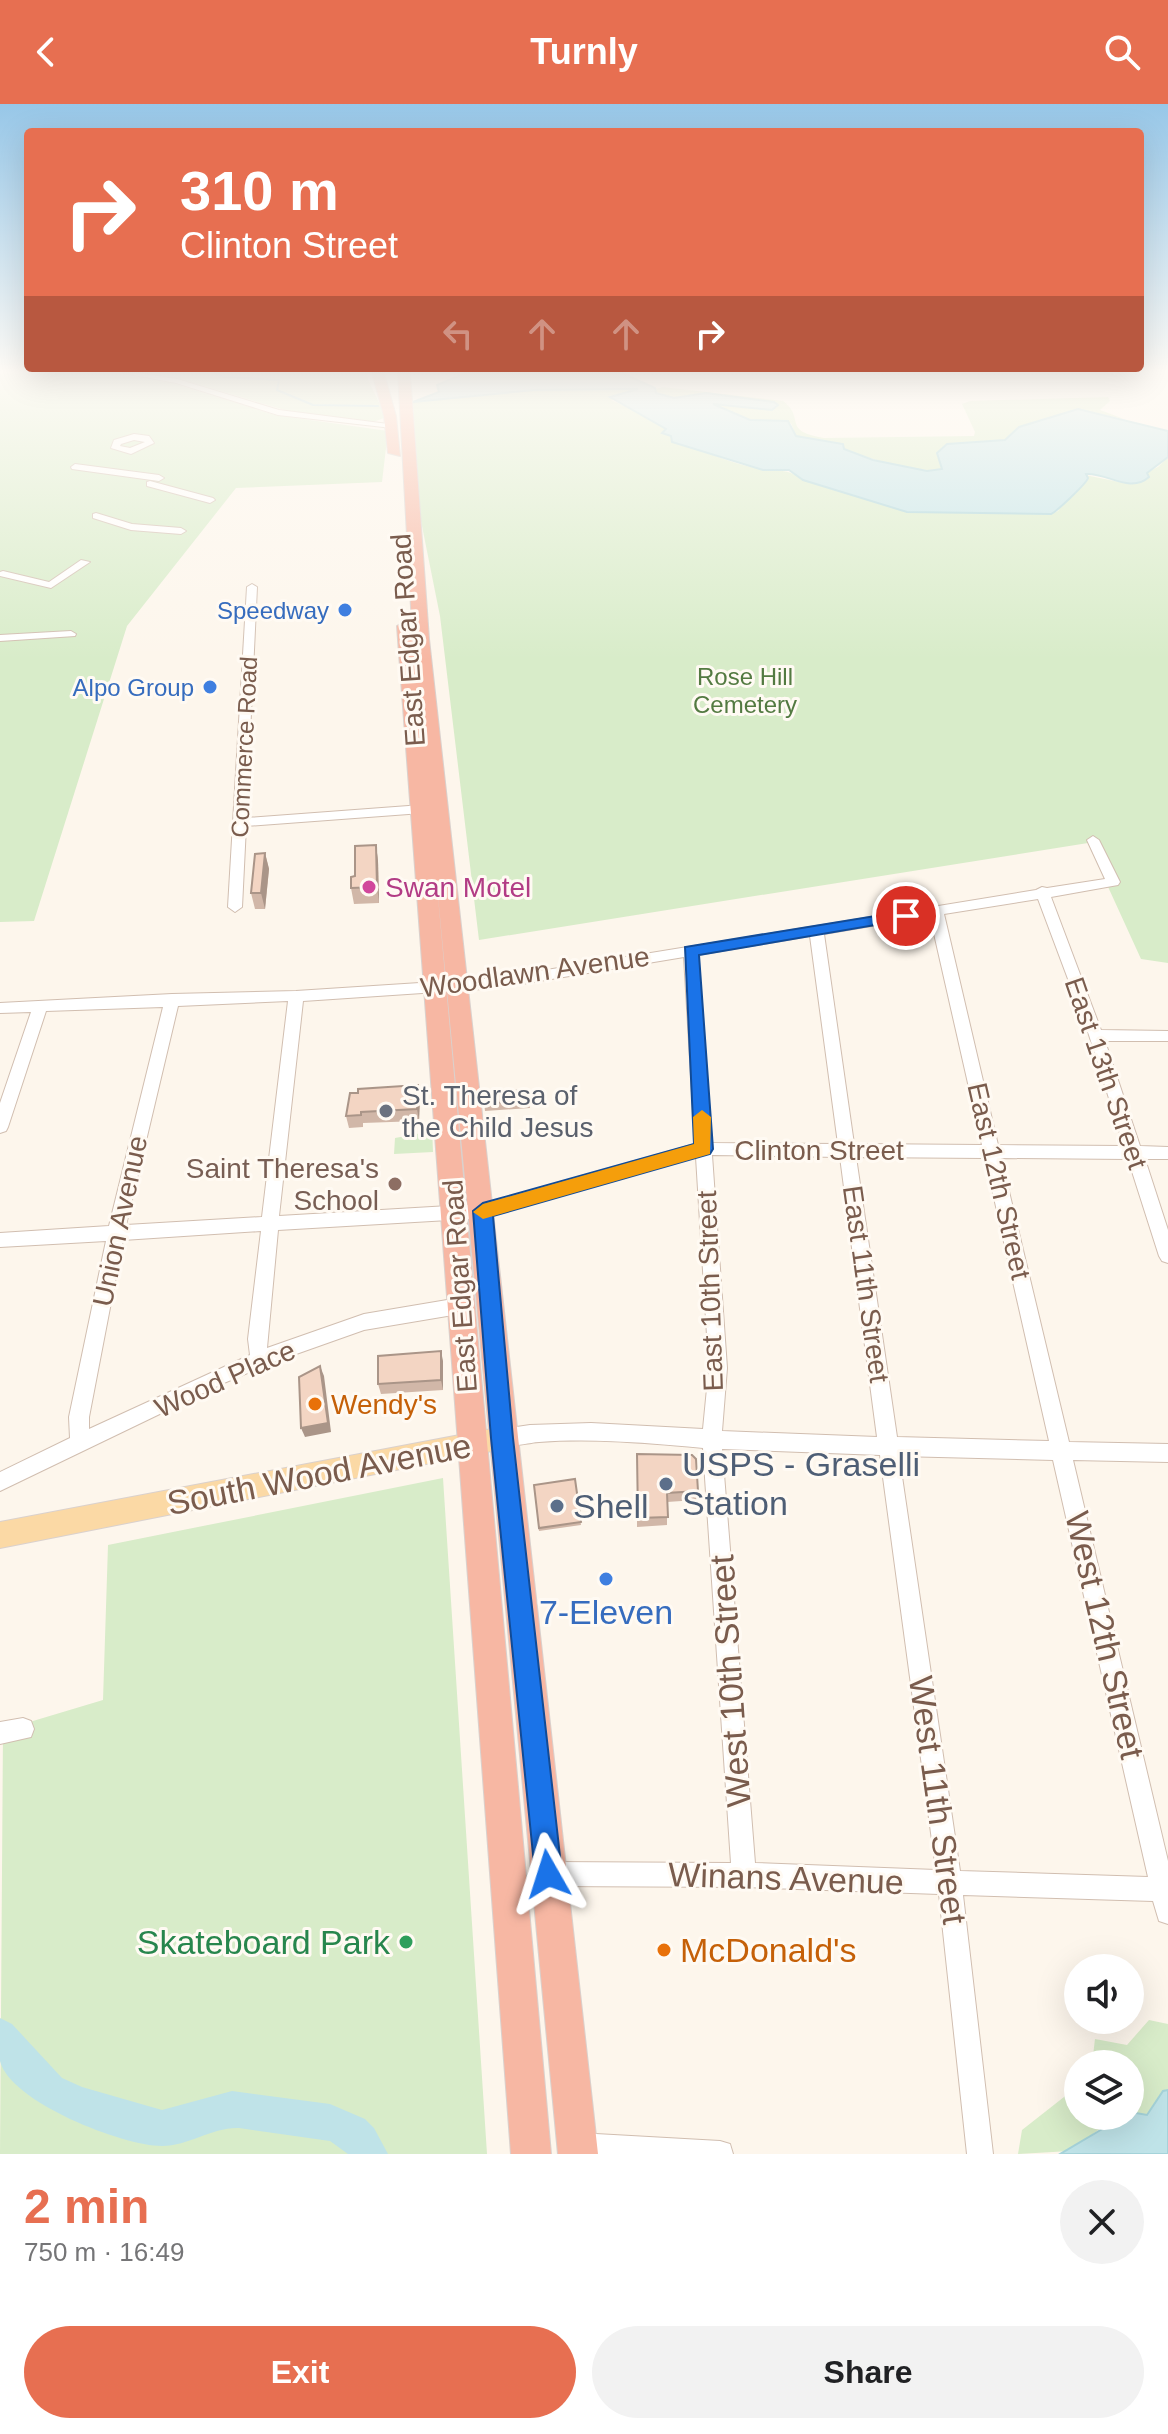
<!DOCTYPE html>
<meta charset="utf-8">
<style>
:root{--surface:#fff;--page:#f2f2f2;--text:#202124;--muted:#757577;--accent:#e76f51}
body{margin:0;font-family:Arial,sans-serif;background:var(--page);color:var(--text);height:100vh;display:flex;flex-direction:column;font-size:30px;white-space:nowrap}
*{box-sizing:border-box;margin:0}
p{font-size:26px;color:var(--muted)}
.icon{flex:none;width:44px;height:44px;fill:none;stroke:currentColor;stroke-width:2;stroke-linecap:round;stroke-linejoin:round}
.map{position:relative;height:2050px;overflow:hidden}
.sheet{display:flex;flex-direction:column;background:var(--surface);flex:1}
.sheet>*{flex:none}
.guide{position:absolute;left:24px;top:24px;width:1120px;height:244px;border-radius:8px;box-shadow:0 8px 32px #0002;background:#e76f51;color:#fff;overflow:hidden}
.buttons{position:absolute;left:1064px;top:1850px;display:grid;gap:16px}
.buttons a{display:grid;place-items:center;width:80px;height:80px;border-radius:50%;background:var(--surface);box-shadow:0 8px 32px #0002;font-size:40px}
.pin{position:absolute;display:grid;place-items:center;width:68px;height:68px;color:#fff;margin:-34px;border:4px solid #fff;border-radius:50%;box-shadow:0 2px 8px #0007}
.me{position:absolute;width:88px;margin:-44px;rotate:354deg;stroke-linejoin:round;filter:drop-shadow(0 0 6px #0008)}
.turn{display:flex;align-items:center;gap:28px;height:168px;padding:0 24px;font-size:36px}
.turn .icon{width:104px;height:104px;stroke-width:2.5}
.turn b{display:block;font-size:56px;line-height:68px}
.lanes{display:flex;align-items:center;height:76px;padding:0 24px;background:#0003;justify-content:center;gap:40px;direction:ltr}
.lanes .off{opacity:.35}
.round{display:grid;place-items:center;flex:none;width:84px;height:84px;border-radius:42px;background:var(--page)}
.headline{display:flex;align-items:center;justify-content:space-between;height:136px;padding:0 24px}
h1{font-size:48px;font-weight:800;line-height:60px;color:var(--accent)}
.primary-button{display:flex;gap:16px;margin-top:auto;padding:16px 24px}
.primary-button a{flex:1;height:92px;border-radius:48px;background:var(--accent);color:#fff;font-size:32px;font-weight:800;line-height:92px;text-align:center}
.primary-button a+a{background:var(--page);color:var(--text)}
header{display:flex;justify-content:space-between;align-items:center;height:104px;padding:0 24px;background:var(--accent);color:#fff;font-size:36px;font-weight:800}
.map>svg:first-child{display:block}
.green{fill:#d8ecc9}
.water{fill:#bfe3e8;stroke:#a5d3da;stroke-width:2}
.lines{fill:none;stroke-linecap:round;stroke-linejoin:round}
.stream{stroke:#a5d3da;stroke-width:2}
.river{fill:#bfe3e8;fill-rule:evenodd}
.minor-casing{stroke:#d1beb0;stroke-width:2}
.major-casing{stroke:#dad1cd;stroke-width:2}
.highway-casing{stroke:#dad1cd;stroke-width:2}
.minor{fill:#fff;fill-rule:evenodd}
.major{fill:#fbd9a5;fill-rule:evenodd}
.highway{fill:#f7b7a3;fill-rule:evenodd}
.wall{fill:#d1b7a8}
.shaded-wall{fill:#aa9588}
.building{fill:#f3d5c3;stroke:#aa9588;stroke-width:2}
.route{fill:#1a73e8;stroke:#114b97;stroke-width:2}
.slow{fill:#f59e0b}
.shop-dot{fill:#3f7fe0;stroke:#fffaf3;stroke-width:3}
.hotel-dot{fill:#d1479c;stroke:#fffaf3;stroke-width:3}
.worship-dot{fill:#6b7280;stroke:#fffaf3;stroke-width:3}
.education-dot{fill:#8d6e63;stroke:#fffaf3;stroke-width:3}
.food-dot{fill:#e8710a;stroke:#fffaf3;stroke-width:3}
.service-dot{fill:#5c6f8a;stroke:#fffaf3;stroke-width:3}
.leisure-dot{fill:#2e9e5b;stroke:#fffaf3;stroke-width:3}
.labels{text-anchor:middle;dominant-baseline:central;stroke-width:6;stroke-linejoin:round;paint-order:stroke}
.far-shop-label{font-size:24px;fill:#366cbe;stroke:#fffaf3;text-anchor:end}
.far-park-label{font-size:24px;fill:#537a41;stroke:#fffaf3}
.far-street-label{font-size:24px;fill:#7a5c4d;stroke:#fffaf3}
.street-label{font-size:28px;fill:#7a5c4d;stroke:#fffaf3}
.hotel-label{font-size:28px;fill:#b23c85;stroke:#fffaf3;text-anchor:start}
.worship-label{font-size:28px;fill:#5b616d;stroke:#fffaf3;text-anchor:start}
.education-label{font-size:28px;fill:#785e54;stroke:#fffaf3;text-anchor:end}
.food-label{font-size:28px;fill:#c56008;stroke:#fffaf3;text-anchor:start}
.near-service-label{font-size:34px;fill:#4e5e75;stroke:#fffaf3;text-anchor:start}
.near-street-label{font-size:34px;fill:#7a5c4d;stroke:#fffaf3}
.near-shop-label{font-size:34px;fill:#366cbe;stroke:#fffaf3}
.near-leisure-label{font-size:34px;fill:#27864d;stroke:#fffaf3;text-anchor:end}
.near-food-label{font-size:34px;fill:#c56008;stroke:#fffaf3;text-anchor:start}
</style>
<header><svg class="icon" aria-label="back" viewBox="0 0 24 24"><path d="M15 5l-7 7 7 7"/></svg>Turnly<svg class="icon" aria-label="search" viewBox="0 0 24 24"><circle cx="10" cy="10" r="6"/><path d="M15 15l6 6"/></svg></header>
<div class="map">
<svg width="1168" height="2050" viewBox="0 0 1168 2050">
<rect width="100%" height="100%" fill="#fdf6ec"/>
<g class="green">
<path d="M0,269H110L172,279L275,311L388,327L382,378L236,384L127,522L34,817L0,818Z"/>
<path d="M140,269H366C370,284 384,303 384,314L373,318L288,307L180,275Z"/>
<path d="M663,283L783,297C806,314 781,327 824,334L974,332L975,328L962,300L970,297L1108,293L1110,297L1100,306L1124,315L1078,305L1024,321L1005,336L953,339L937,349L944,361L942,365C909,370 874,355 844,345L843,340L796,332L791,319L750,316L712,300L772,306L774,298L706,289L674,295L652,286Z"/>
<path d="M630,284L640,285L611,296L647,312L666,325L663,328C687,341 735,362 762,365C781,368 787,364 803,376L907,408L1051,410L1058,407L1085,371L1124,379L1158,363L1168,353V859L1141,855L1088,739L479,836L440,512L421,417L413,298L534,286Z"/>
<path d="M432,1022L433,1048L394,1050L395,1034L422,1029Z"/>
<path d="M443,1374L487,2050H0L3,1626L103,1596L108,1441Z"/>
<path d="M1149,1916L1168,1920V1986L1163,1987L1147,2011L1130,2008V1960H1092L1095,1935L1127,1941Z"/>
<path d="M1078,1982V2012H1117L1070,2047L1018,2050L1022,2026Z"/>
</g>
<g class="water">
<path d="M465,269H622L655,284L656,289L674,294L706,289L774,298L778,301L772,306L713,300L750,316L788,317L796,332L843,340L844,345L873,356L927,367L942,365L937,349L947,340L1005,336L1019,323L1078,305L1168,327V353L1147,369L1149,373C1130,390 1106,368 1086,370L1088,374C1086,380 1056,408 1051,410L907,408L803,376L789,366H763L672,338L671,332L662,329L666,325L610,293L638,285L534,286L413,298L439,288L437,281Z"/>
<path d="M1168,1986V2050H1060L1109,2021L1117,2012H1130V2008L1147,2011L1163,1987Z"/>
</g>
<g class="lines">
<path class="stream" d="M215,269L224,273L279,276L277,286L313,301L378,302"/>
<path class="river" d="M0,1914L12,1920L62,1974L82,1983L162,2006L232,1987L330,2000L365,2015L374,2024L388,2050H348L330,2037L239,2024C212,2023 189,2042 162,2042C123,2042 10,1998 0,1957C0,1945 0,1927 0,1914Z"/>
<defs>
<g id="minor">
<path d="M123,269H139L177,275L279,306L396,321L392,324L278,311L176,279Z"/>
<path d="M134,330L149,332L154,339L131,350L111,344L114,336ZM134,336L145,338L130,344L120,342L121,340Z"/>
<path d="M75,360L159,371L164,374L159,377L72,365L71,363Z"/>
<path d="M150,377L213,394L215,396L210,399L147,382V378Z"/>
<path d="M96,409L132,420L181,424L186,427L181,430L131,426L93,414V410Z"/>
<path d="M81,456L90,458L51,484L0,472V468L3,467L49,478Z"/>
<path d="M252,480L257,483L246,714L422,701L428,705L422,709L246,722L242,803L235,808L228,803L247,483Z"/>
<path d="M71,527L76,530L75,532L0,537V531Z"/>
<path d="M1093,732L1099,736L1120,778L1118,781L1051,793L1101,926L1168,927V937H1105L1140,1042L1168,1043V1055H1145L1168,1126V1159L1162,1157L1159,1152L1128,1055L1001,1054L1069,1338L1168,1340V1358L1073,1356L1168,1757V1820L1159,1817L1153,1797L963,1791L993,2050H967L939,1790L744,1783L548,1782L540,1778L536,1770L540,1762L548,1758L731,1759L703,1344C648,1339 594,1334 539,1338C525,1339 508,1345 495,1340L492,1334L495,1328L502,1325L530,1321L591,1319L703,1325L709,1264L696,1053L483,1114L278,1126L267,1244L364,1210L459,1194L465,1197L468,1202L465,1207L459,1210L364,1226L268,1260L267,1264L257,1265L224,1279L0,1387V1368L70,1334L69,1313L106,1137L0,1143V1129L109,1122L163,903L46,907L8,1023L6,1027L0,1029V999L31,908L0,909V899L172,890L296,887L497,874L1036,786L1042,783L1047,784L1105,775L1087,736ZM1038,795L1089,931L1124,1042L998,1041L944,810ZM930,812L982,1041L854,1040L824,830ZM810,832L838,1040L712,1039L698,851ZM684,853L695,1040L483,1100L279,1112L303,897L497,884ZM288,897L262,1113L126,1121L178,902ZM712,1051L840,1053L877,1333L722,1327L727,1264ZM856,1053L985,1054L1049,1337L897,1333ZM261,1127L248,1235L250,1251L89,1325V1313L123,1136ZM722,1345L880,1351L936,1766L755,1759ZM899,1352L1053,1356L1148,1773L960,1767Z"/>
<path d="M23,1614L31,1617L34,1625L31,1633L0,1640V1618Z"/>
<path d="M578,2029L720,2037L730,2040L733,2050H568L565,2042L568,2032Z"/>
</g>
<path id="major" d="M502,1323L511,1326L514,1334L511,1342L502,1345L0,1444V1418Z"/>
<g id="highway">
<path d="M372,269H384L396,312L400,352L388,349L384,312Z"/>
<path d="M398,269H410L429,535L598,2050H558L436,771L551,2050H511L397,522L405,517L412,521Z"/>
</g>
</defs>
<use href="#minor" class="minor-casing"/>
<use href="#major" class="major-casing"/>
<use href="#highway" class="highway-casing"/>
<use href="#minor" class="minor"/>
<use href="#major" class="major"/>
<use href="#highway" class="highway"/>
</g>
<g class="wall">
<path d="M376,741L378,757L379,799L354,800L351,784L355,772Z"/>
<path d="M265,749L269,765L265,805H255L251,789Z"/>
<path d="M418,981L420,993L419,1017L363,1019V1023L349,1024L346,1012Z"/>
<path d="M528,986L530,1004L485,1007L483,989Z"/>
<path d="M443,1257V1286L381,1290L378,1280Z"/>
<path d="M637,1350L698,1387L696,1396L667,1398V1421L637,1423Z"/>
<path d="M575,1375L581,1421L539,1427L534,1381Z"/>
</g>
<g class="shaded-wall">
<path d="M376,741L378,757L379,799L377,783Z"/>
<path d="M265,749L269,765L265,805L261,789Z"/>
<path d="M418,981L420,993L419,1017L417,1005Z"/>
<path d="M441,1247L443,1257V1286L441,1276Z"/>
<path d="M320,1262L324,1272L331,1328L305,1333L301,1324Z"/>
</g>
<g class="building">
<path d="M376,741L377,783L351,784V773L355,772V742Z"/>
<path d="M265,749L261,789H251L255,750Z"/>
<path d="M418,981L417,1005L361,1008V1011L346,1012L350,989H358V985Z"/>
<path d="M528,986L529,996L484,1000L483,989Z"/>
<path d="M441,1247V1276L378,1280V1252Z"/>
<path d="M320,1262L328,1319L301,1324L299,1273Z"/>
<path d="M637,1350L692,1351L696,1355L698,1387L667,1389L668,1413L638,1414Z"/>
<path d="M575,1375L581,1418L539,1424L534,1381Z"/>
</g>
<linearGradient id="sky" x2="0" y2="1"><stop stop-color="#97c7e8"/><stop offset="0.48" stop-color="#fefbf6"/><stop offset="1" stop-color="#fefbf6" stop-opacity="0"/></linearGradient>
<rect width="1168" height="556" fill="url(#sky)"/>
<path class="route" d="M906,807L911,808V815L699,851L713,1045L710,1050L493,1112L513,1334L562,1770L558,1779L548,1783L539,1779L535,1770L491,1334L473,1107L483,1099L694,1040L685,843Z"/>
<path class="slow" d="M702,1006L711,1013L710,1050L483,1115L473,1108L483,1100L694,1040L693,1013Z"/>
<g class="shop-dot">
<circle cx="345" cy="506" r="8"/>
<circle cx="210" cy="583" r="8"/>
<circle cx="606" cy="1475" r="8"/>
</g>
<circle class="hotel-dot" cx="369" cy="783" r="8"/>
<circle class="worship-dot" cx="386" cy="1007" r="8"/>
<circle class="education-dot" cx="395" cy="1080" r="8"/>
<g class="food-dot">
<circle cx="315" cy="1300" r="8"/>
<circle cx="664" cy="1846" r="8"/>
</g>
<g class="service-dot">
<circle cx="666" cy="1380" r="8"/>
<circle cx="557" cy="1402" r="8"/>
</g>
<circle class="leisure-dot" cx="406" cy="1838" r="8"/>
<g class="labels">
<g class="far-shop-label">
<text x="329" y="506">Speedway</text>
<text x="194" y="583">Alpo Group</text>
</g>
<g class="far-park-label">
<text x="745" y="572">Rose Hill<tspan x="745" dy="28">Cemetery</tspan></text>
</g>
<g class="far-street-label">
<text transform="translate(244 643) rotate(-87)">Commerce Road</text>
</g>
<g class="street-label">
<text transform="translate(408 536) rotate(-94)">East Edgar Road</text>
<text transform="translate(535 868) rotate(-8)">Woodlawn Avenue</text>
<text transform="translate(1106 969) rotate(71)">East 13th Street</text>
<text x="819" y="1046">Clinton Street</text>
<text transform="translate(999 1077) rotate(77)">East 12th Street</text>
<text transform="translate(120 1117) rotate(-78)">Union Avenue</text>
<text transform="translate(866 1180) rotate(82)">East 11th Street</text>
<text transform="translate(460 1182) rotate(-94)">East Edgar Road</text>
<text transform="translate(710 1187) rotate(-92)">East 10th Street</text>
<text transform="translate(225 1275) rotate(-24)">Wood Place</text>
</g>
<g class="hotel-label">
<text x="385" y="783">Swan Motel</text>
</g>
<g class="worship-label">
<text x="402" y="991">St. Theresa of<tspan x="402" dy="32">the Child Jesus</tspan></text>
</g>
<g class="education-label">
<text x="379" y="1064">Saint Theresa's<tspan x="379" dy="32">School</tspan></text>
</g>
<g class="food-label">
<text x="331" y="1300">Wendy's</text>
</g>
<g class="near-service-label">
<text x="682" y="1360">USPS - Graselli<tspan x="682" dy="39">Station</tspan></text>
<text x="573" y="1402">Shell</text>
</g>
<g class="near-street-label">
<text transform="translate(319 1370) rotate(-11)">South Wood Avenue</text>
<text transform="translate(1105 1531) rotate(77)">West 12th Street</text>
<text transform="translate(730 1577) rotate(-94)">West 10th Street</text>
<text transform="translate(938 1696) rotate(82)">West 11th Street</text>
<text transform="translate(786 1774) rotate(2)">Winans Avenue</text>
</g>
<g class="near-shop-label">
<text x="606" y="1508">7-Eleven</text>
</g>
<g class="near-leisure-label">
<text x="390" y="1838">Skateboard Park</text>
</g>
<g class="near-food-label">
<text x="680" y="1846">McDonald's</text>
</g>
</g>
</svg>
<div class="buttons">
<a><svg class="icon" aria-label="sound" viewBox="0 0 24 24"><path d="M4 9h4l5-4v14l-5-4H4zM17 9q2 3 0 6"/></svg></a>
<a><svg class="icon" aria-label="layers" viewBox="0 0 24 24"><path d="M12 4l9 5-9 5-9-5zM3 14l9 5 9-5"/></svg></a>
</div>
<div class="pin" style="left:906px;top:812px;background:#d93025"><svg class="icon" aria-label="arrive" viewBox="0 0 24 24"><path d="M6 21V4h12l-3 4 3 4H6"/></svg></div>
<svg class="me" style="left:548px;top:1770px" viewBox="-20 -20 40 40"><path d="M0-17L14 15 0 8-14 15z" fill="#1a73e8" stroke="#fff" stroke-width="4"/></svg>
<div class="guide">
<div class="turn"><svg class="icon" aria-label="right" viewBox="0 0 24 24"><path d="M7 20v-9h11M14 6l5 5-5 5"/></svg><div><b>310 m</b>Clinton Street</div></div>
<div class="lanes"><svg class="icon off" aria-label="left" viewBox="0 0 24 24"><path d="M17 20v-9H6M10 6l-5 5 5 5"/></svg><svg class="icon off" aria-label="ahead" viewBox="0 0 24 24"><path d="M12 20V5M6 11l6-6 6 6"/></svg><svg class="icon off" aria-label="ahead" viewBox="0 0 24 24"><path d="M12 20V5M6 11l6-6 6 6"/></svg><svg class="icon" aria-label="right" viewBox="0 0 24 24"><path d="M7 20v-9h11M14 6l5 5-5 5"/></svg></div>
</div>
</div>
<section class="sheet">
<div class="headline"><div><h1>2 min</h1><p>750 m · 16:49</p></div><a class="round"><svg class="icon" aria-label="close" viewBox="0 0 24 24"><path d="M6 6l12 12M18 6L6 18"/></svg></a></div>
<div class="primary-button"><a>Exit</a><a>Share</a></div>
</section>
